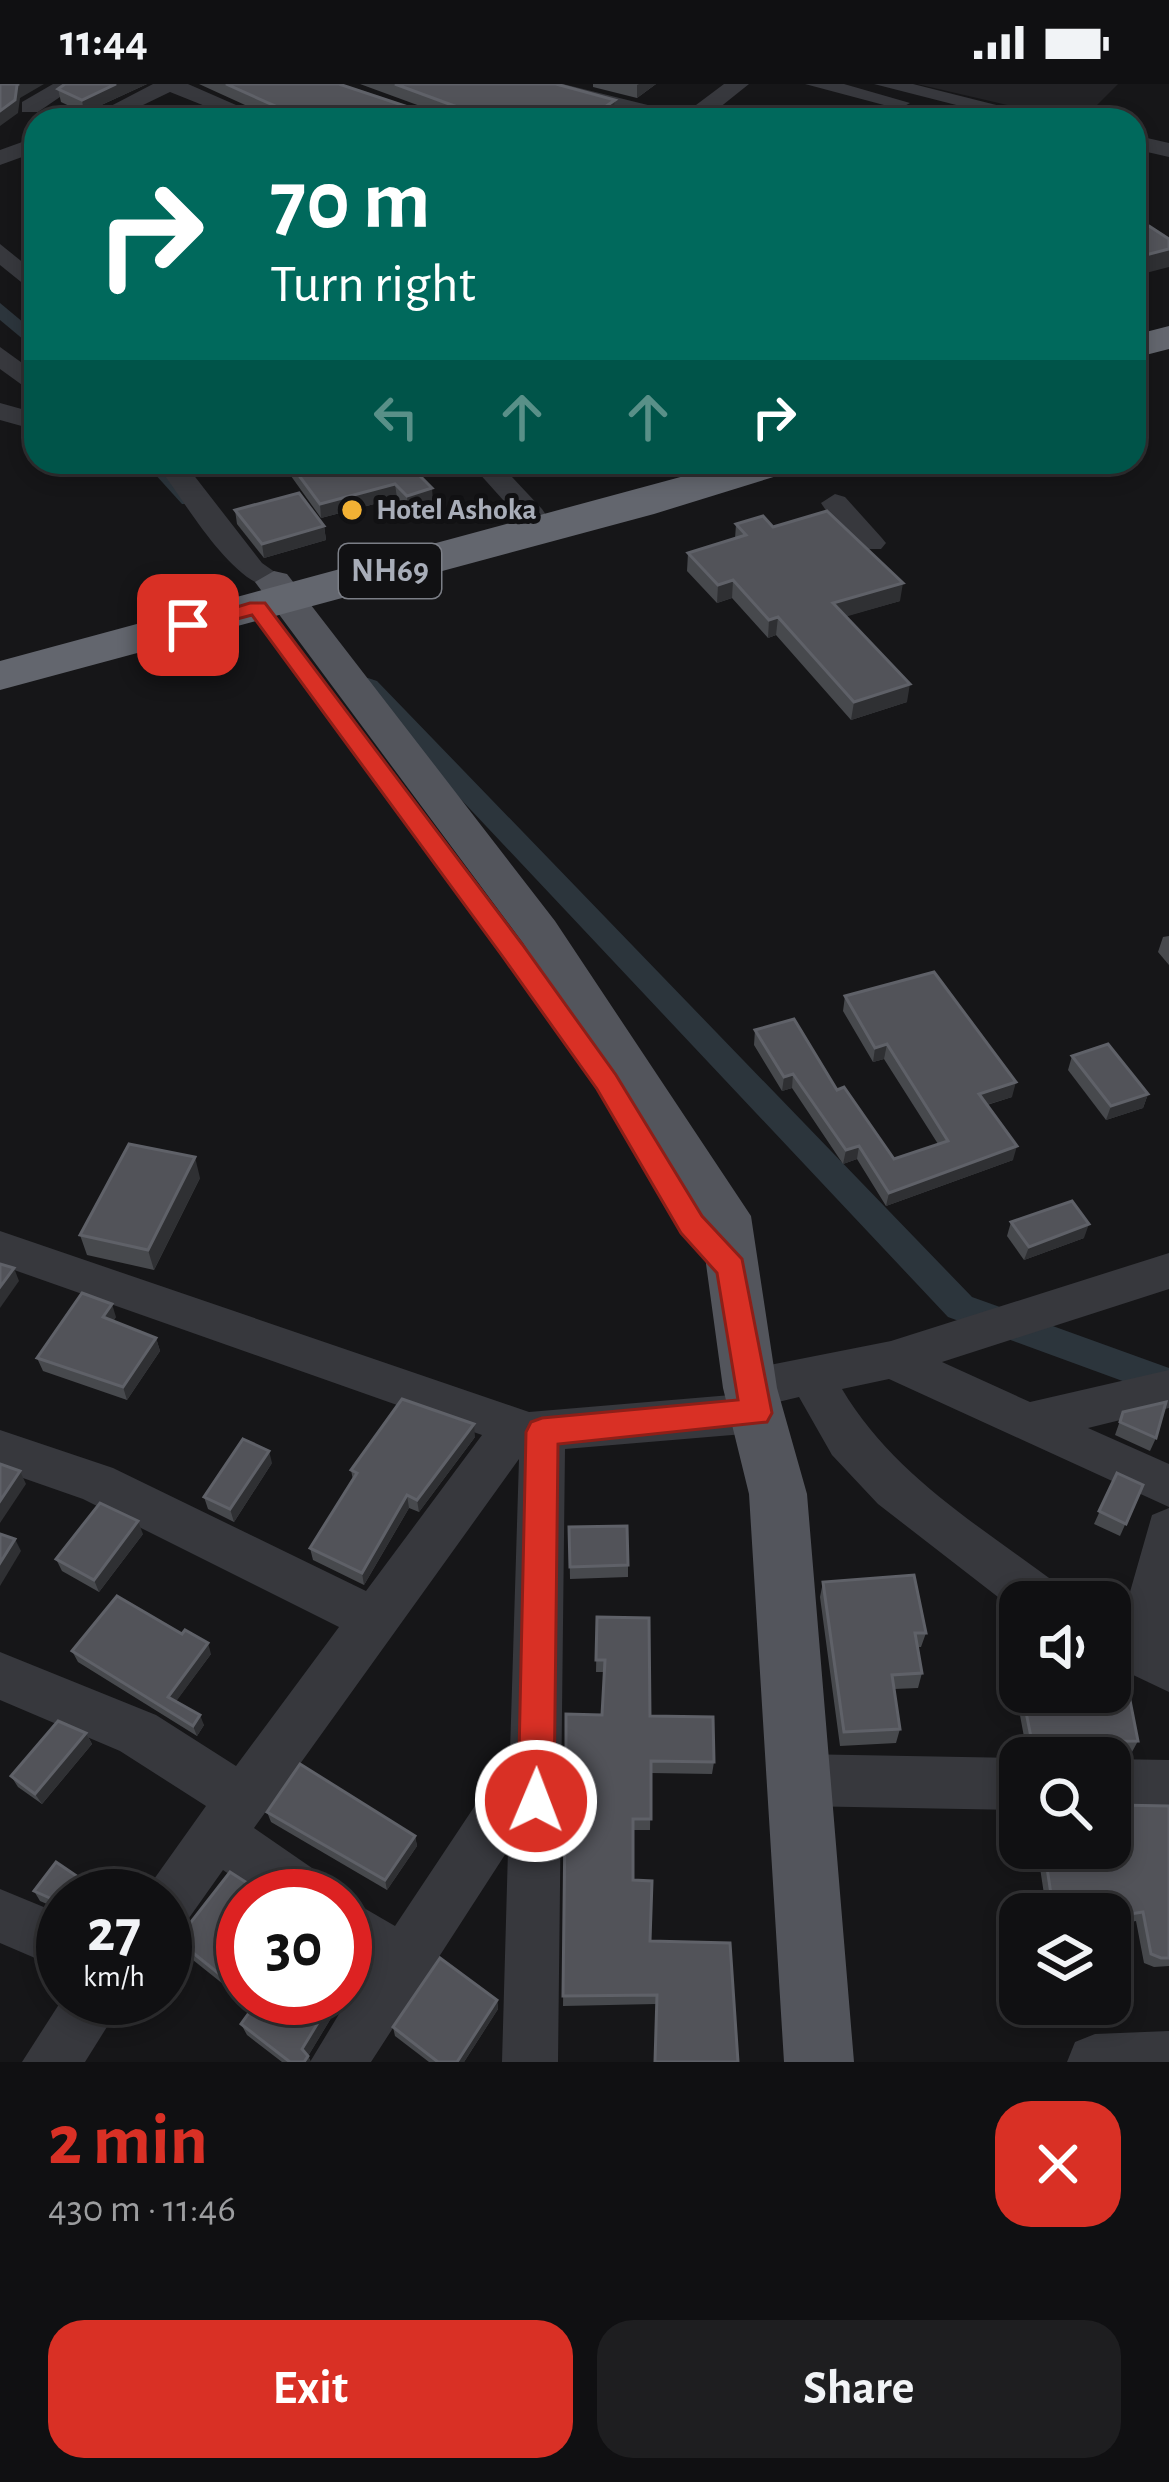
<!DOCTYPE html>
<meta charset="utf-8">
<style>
:root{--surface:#101012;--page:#1e1e20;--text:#f1f3f6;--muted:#9c9d9f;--line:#303032;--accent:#d93025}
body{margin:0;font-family:"Alegreya Sans",sans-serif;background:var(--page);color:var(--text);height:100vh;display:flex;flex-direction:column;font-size:45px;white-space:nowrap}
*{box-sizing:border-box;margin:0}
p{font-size:39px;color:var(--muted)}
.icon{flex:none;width:66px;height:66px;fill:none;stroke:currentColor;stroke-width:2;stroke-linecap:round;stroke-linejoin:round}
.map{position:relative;height:1978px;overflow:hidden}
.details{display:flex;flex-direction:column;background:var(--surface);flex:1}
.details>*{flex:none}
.top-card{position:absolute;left:24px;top:24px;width:1122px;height:366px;border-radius:36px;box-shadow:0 6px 18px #0003,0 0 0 3px var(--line);background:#00695c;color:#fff;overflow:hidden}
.tools{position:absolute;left:999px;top:1497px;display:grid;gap:24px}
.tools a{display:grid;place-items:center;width:132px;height:132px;border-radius:24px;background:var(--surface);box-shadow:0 6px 18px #0003,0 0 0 3px var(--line);font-size:60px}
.speed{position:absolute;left:36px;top:1785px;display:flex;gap:24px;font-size:60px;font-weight:700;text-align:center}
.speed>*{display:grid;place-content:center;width:156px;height:156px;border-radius:50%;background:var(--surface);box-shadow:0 6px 18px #0003,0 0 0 3px var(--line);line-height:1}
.speed small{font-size:30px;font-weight:400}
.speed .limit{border:18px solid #d22;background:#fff;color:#111}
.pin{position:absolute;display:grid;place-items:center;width:102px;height:102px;color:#fff;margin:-51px;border-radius:24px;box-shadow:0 6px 18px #0006}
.me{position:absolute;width:132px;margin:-66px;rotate:1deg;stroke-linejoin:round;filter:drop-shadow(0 0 9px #0008)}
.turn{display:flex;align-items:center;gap:42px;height:252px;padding:0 48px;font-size:54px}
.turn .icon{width:156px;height:156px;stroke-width:2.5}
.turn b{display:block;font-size:84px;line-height:102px}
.lanes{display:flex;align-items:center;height:114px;padding:0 48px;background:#0003;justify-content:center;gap:60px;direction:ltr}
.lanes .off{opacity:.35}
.round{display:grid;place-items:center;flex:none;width:126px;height:126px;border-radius:36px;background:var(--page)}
.head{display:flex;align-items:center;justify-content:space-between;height:204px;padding:0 48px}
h1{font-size:72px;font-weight:700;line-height:90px;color:var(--accent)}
.cta{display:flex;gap:24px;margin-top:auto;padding:24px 48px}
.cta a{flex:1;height:138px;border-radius:36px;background:var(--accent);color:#fff;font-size:48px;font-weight:700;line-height:138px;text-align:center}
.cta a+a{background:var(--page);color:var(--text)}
.status{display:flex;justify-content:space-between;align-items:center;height:84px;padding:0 60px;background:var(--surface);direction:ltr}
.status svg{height:33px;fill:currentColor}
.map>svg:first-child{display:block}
.built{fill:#222225}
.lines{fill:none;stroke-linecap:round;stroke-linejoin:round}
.canal{fill:#2c353c;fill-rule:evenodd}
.minor{fill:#37383d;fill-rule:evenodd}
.major{fill:#53555c;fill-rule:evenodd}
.highway{fill:#63666e;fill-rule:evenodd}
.wall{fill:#47494d}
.shaded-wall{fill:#2f3033}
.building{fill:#525359;stroke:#5f6168;stroke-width:3}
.route{fill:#d93025;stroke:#8d1f18;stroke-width:3}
.poi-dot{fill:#f2b134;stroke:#111113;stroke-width:4.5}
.labels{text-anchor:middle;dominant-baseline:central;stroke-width:10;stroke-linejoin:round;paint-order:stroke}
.far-poi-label{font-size:30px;font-weight:bold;fill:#a8adb8;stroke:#111113;text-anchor:start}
.shield{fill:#111113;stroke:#7b7e86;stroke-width:3}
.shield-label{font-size:33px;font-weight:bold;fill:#a8adb8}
</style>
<div class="status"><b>11:44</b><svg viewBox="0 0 49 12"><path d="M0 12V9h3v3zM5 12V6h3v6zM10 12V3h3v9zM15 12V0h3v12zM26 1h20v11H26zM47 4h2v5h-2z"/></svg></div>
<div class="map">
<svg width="1169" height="1978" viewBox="0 0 1169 1978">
<rect width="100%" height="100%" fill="#161618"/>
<path class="built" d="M917,0H1118L1082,36H1072Z"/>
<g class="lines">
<g class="canal">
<path d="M0,219L36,249V266L0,236Z"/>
<path d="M144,378H167L198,410V420H182Z"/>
<path d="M368,594L377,597L972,1213L1169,1284V1314L948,1233L359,607V597Z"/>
</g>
<g class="minor">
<path d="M53,0H79L38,28H22V18Z"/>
<path d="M153,0H188L270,36H240L170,8L112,36H84Z"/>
<path d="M526,0H563L684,30L724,0H749L704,36H655Z"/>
<path d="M805,0H844L910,19L899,25Z"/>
<path d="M874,0H913L1055,36H1015Z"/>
<path d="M748,21L791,31L794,36L740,32V22Z"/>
<path d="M1134,51L1169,59V73L1134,65Z"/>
<path d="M36,53V68L0,81V66Z"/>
<path d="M0,160L36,189V210L0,181Z"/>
<path d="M0,263L36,289V311L0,285Z"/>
<path d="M0,319L36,329V346L0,336Z"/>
<path d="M162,378H190L189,385L262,479L289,498L285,504C241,515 189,424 165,392Z"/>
<path d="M469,378H498L542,425L546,431L542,437H522Z"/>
<path d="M835,410L845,413L881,453L886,459L881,465H861L825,425L821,419Z"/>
<path d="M0,1147L529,1328L731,1311L728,1304L734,1290L750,1285L891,1257L1169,1169V1205L942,1278L1030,1318L1169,1286V1324L1088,1344L1169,1380V1423L889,1295L842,1305C893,1391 981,1443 1060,1502L1067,1518H1020V1530L878,1420L832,1371L799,1313L774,1319L779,1329L772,1343L756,1349L565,1365L558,1978H502L508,1766L371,1978H310L365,1887L345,1873V1813L395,1842L510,1669L519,1375L254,1744L325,1793L333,1812H260L223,1786L184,1841L165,1849V1812H142L206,1722L120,1667L0,1616V1568L156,1631L236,1682L339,1543L83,1415L0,1386V1346L113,1384L366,1507L482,1351L0,1181Z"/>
<path d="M1169,1424V1608L1110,1580V1532L1122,1536L1152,1431Z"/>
<path d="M798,1670L1020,1674V1726L798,1722L780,1714L772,1696L780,1678Z"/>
<path d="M1110,1675L1169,1676V1728L1110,1727Z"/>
<path d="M0,1805L63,1831V1886L0,1859Z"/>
<path d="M63,1914H125L85,1978H22Z"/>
<path d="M1169,1947V1978H1067L1075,1958L1095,1950Z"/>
</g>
<path class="major" d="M274,487L287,490L555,837L751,1132L777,1304L807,1410L854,1978H784L749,1410L723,1304L700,1136L523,859L255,498Z"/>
<g class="highway">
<path d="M1169,242V265L1134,274V251Z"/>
<path d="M736,378H799L793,387L654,430L0,606V577Z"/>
</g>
</g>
<g class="wall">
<path d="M65,0H147L84,29L61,18L58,5Z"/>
<path d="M199,0H339L420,27L431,26L360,0H556L615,16L614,29L605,36H278Z"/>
<path d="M593,0H656L637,14L593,3Z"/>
<path d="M281,378H406L433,418L408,426L397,414L321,434Z"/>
<path d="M235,426L324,442L326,456L264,474L237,440Z"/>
<path d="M736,440L773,443L900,517L846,532L907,618L851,636L776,551L768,554L732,514L717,519L687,487L688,469L735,455Z"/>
<path d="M1169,852V881L1158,868L1163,853Z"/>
<path d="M845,912L1012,1013L987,1021L1013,1076L886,1122L857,1075L843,1080L792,1004L782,1007L754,961L755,946L837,1006L894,1075L938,1060L884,975L873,978L843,927Z"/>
<path d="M1072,972L1148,1010L1143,1024L1106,1036L1068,986Z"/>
<path d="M200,1094L154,1186L87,1171L80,1151Z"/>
<path d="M1011,1138L1084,1154L1024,1176L1007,1152Z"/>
<path d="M116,1233L113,1237L156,1254L160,1267L127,1316L43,1287L37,1274Z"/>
<path d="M1123,1328L1156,1354L1150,1367L1115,1351Z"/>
<path d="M475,1353L419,1428L409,1424L364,1501L313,1476L310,1464L353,1396L351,1386Z"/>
<path d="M272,1379L234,1438L208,1425L204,1413Z"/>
<path d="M1117,1389L1143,1401L1120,1452L1094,1440Z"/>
<path d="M569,1443L628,1481V1493L570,1495Z"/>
<path d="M143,1450L99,1508L62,1487L56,1475Z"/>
<path d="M823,1498L926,1549L921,1563H918L922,1589L918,1604L894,1605L900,1645L896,1659L840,1662L820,1513Z"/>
<path d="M1005,1517L1020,1521V1608H1110L1138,1657L1132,1668L1027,1669L1001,1529Z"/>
<path d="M597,1533L650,1632L714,1678L712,1690L651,1689L650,1746H633V1796L650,1857L730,1859L656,1920L563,1922L565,1740H573L575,1688L566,1687V1630L602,1631L604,1588H596Z"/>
<path d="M72,1567L211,1570L176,1617L204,1641L197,1652L78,1578Z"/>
<path d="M86,1649L92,1660L42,1720L18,1703L11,1692Z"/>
<path d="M1116,1721L1169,1722V1882L1154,1883L1144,1879L1136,1837L1110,1842V1830H1047L1037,1764H1110Z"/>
<path d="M267,1728L415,1752L417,1762L387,1806L271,1738Z"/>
<path d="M34,1807L63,1812V1842L61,1826L40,1817Z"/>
<path d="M243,1812V1914H341L342,1916L308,1972L311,1978H282L247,1951L241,1940L253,1924L183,1868L177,1856Z"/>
<path d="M497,1916L498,1925L464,1978H429L395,1952L393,1943Z"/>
<path d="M1060,1920H1098L1099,1923L1093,1932H1062Z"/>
</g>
<g class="shaded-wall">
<path d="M19,0H44L20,14L18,29L0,42V27Z"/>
<path d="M116,0H147L84,29L82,16Z"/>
<path d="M639,0H656L637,14V1Z"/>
<path d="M615,16L614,29L605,36H586Z"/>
<path d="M1169,165V183L1142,190L1139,204L1134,205V174Z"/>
<path d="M1140,213L1135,232L1134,233V214Z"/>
<path d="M395,400L397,414L321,434L320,420Z"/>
<path d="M432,404L433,418L408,426L407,412Z"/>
<path d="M324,442L326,456L264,474L262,460Z"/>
<path d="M733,496L732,514L717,519L718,501Z"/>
<path d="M903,499L900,517L831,537L833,519Z"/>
<path d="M778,533L776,551L768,554L769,536Z"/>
<path d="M910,600L907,618L851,636L854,618Z"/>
<path d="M887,960L884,975L873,978L875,964Z"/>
<path d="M793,990L792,1004L782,1007L784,993Z"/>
<path d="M1016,998L1012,1013L976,1024L979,1010Z"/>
<path d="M1148,1010L1143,1024L1106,1036L1111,1022Z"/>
<path d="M859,1062L857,1075L843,1080L846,1066Z"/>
<path d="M1017,1062L1013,1076L886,1122L889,1109Z"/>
<path d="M195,1073L200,1094L154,1186L148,1166Z"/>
<path d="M1089,1140L1084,1154L1024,1176L1029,1163Z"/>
<path d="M14,1184L19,1197L0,1224V1203Z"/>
<path d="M112,1220L116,1233L107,1246L103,1233Z"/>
<path d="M156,1254L160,1267L127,1316L123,1303Z"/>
<path d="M474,1340L475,1353L419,1428L417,1416Z"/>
<path d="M269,1367L272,1379L234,1438L230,1425Z"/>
<path d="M20,1387L26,1400L0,1439V1417Z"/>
<path d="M407,1411L409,1424L364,1501L362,1489Z"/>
<path d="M138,1437L143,1450L99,1508L94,1496Z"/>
<path d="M15,1455L21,1467L0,1502V1479Z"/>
<path d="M208,1559L211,1570L172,1623L168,1613Z"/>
<path d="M200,1631L204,1641L197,1652L193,1642Z"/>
<path d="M86,1649L92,1660L42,1720L35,1710Z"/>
<path d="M415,1752L417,1762L387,1806L385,1796Z"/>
<path d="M333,1914H341L342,1916L307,1974L308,1972L311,1978H304L302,1965Z"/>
<path d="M497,1916L498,1925L464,1978H457Z"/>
</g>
<g class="building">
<path d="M0,0H19L17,1L15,16L0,27Z"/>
<path d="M65,0H116L82,16L58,5Z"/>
<path d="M226,0H339L420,27L460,24L395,0H556L615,16L586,36H282L293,30Z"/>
<path d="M1149,142L1169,155V165L1134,174V146Z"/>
<path d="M289,378H406L432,404L407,412L395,400L320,420Z"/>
<path d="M299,409L324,442L262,460L235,426Z"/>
<path d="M827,427L903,499L833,519L910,600L854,618L778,533L769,536L733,496L718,501L688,469L746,451L736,440L763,432L773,443Z"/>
<path d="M934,888L1016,998L979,1010L1017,1062L889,1109L859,1062L846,1066L793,990L784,993L755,946L794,935L837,1006L844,1003L894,1075L948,1057L887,960L875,964L845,912Z"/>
<path d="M1108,960L1148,1010L1111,1022L1072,972Z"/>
<path d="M129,1060L195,1073L148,1166L80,1151Z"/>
<path d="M1072,1117L1089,1140L1029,1163L1011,1138Z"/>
<path d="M0,1180L14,1184L0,1203Z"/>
<path d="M82,1209L112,1220L103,1233L156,1254L123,1303L37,1274Z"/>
<path d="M402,1315L474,1340L417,1416L407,1411L362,1489L310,1464L357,1389L351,1386Z"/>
<path d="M1166,1318L1156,1354L1120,1338L1123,1328Z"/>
<path d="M243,1355L269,1367L230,1425L204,1413Z"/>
<path d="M0,1380L20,1387L0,1417Z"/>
<path d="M1117,1389L1143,1401L1126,1440L1099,1427Z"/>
<path d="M100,1419L138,1437L94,1496L56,1475Z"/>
<path d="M627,1442L628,1481L570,1483L569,1443Z"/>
<path d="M0,1450L15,1455L0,1479Z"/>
<path d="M914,1491L926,1549H915L922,1589L892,1591L900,1645L844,1648L823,1498Z"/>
<path d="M117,1512L182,1550L185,1546L208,1559L168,1613L200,1631L193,1642L72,1567Z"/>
<path d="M1054,1514L1055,1518H1028L1029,1516Z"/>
<path d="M1005,1517L1020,1521V1596Z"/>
<path d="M597,1533L649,1534L650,1632L713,1633L714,1678L651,1677V1735H633V1796L652,1797L650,1857L730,1859L738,1978H655L657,1911L563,1912L565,1740H573L576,1676H566V1630L602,1631L605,1576H596Z"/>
<path d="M1110,1596H1126L1138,1657L1032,1658L1022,1608H1110Z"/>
<path d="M58,1637L86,1649L35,1710L11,1692Z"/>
<path d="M300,1680L415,1752L385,1796L267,1728Z"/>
<path d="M1110,1705L1116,1721L1169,1722V1874H1161L1151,1870L1143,1828L1110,1833V1830H1054L1044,1764H1110Z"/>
<path d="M56,1778L106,1812H63V1841L61,1839V1819L34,1807Z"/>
<path d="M230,1788L255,1804H287L297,1812H243V1909L177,1856Z"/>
<path d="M440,1874L497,1916L457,1978H438L393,1943Z"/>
<path d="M249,1914H333L302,1965L308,1972L304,1978H290L241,1940L256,1919Z"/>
<path d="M1067,1920H1098L1099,1923H1068Z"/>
</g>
<path class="route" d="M250,519H265L522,860L616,991L702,1132L742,1175L772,1329L767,1338L558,1360L554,1717L549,1730L536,1735L523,1730L518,1717L526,1348L531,1338L542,1334L738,1316L717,1189L681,1149L597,1005L503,873L252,531L188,548L177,541Z"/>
<circle class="poi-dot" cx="352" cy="426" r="12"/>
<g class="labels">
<g class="far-poi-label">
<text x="376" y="426">Hotel Ashoka</text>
</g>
<rect class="shield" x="339" y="460" width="102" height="54" rx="9"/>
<g class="shield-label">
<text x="390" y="487">NH69</text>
</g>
</g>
</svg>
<div class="tools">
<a><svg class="icon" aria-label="sound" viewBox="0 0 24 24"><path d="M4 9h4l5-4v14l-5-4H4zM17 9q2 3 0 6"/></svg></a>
<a><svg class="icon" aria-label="search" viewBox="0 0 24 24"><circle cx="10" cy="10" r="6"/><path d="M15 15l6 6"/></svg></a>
<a><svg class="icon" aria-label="layers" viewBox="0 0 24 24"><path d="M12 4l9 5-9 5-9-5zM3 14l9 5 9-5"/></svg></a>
</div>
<div class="speed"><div>27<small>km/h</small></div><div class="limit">30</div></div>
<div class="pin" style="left:188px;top:541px;background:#d93025"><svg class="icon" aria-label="arrive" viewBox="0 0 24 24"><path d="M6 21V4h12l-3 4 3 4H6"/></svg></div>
<svg class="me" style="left:536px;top:1717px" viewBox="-20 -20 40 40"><circle r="17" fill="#d93025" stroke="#fff" stroke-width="3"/><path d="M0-11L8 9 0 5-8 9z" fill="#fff"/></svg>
<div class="top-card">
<div class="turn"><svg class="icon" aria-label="right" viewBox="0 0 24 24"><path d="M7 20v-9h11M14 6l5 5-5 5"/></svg><div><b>70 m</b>Turn right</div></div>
<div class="lanes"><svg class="icon off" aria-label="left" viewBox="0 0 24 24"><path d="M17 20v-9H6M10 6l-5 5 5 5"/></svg><svg class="icon off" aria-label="ahead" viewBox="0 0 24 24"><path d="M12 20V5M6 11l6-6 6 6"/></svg><svg class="icon off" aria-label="ahead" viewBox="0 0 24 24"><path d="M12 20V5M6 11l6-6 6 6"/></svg><svg class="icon" aria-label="right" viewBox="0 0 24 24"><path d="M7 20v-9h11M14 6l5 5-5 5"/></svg></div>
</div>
</div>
<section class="details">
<div class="head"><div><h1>2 min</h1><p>430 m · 11:46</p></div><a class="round" style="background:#d93025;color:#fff"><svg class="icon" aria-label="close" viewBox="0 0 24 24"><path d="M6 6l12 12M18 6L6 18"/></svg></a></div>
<div class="cta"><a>Exit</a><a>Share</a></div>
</section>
